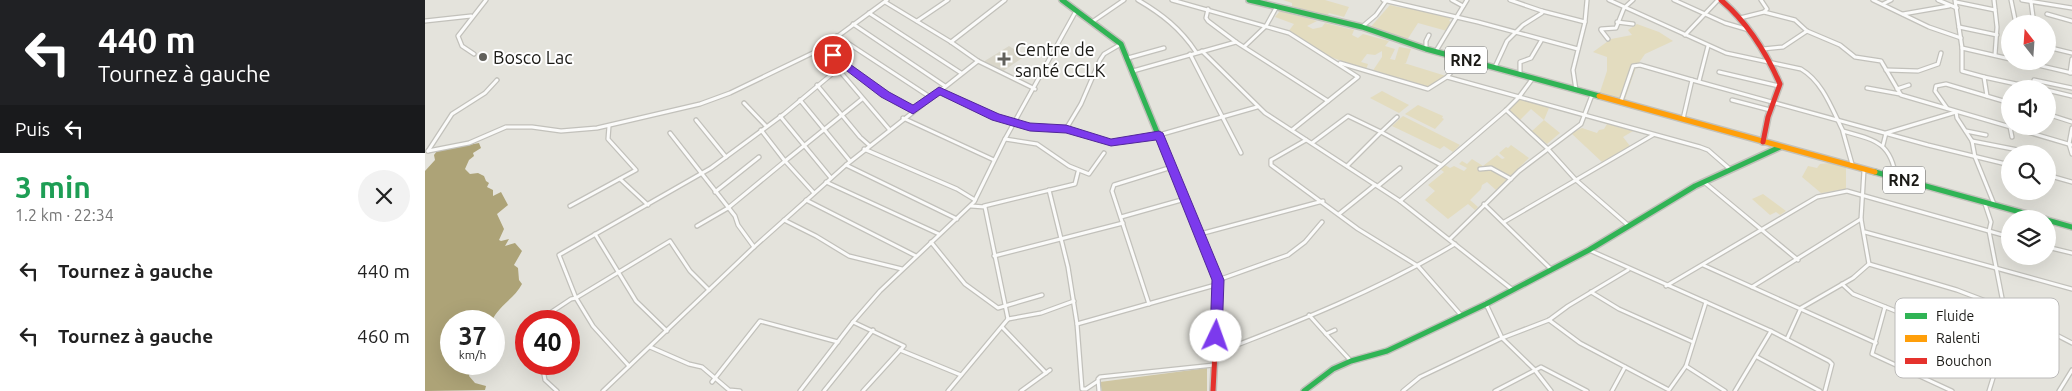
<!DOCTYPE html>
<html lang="fr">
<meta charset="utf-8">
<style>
:root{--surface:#fff;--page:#f2f2f2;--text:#222;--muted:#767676}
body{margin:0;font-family:Ubuntu,sans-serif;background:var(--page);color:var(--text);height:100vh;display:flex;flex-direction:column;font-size:19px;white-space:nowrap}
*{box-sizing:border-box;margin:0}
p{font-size:16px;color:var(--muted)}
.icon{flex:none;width:28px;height:28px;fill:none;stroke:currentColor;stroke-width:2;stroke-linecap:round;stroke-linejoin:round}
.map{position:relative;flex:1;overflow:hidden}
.details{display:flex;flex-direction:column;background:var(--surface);width:425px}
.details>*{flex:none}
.top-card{background:#202124;color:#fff;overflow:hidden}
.needle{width:32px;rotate:343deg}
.fabs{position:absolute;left:1576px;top:15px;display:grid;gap:10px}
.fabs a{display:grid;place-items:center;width:55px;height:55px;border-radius:50%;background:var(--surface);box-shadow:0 5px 20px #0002;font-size:25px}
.speed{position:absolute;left:15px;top:310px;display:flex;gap:10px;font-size:25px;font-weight:700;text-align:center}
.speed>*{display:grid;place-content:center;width:65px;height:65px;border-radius:50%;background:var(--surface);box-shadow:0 5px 20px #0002;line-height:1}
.speed small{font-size:12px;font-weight:400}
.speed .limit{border:8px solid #d22;background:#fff;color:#111}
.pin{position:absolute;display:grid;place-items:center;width:42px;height:42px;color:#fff;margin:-21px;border:2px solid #fff;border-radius:50%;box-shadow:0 1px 5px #0007}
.me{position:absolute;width:55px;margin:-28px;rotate:3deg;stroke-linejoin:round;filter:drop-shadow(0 0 4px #0008)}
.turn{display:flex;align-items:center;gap:18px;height:105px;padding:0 15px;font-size:22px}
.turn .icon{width:65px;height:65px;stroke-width:2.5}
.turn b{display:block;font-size:35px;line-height:42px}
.then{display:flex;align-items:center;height:48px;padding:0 15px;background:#0003;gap:10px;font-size:19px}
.round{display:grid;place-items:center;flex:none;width:52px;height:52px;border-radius:26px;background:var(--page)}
.summary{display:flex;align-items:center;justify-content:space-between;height:85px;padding:0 15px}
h1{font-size:30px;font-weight:600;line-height:38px;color:#1e9e55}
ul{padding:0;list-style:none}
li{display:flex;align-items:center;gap:15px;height:65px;padding:0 15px}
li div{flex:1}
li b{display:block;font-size:19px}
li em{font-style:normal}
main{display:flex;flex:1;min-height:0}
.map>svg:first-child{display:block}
.built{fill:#d9d6c9}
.green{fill:#e3dcbf}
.forest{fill:#cfc6a2}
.water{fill:#ada377}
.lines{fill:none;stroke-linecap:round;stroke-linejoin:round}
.street-casing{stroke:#c2c1bb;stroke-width:5.5}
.fast-casing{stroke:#c2c1bb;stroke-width:8}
.slow-casing{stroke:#c2c1bb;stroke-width:8}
.jam-casing{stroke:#c2c1bb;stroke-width:8}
.street{stroke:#fbfbfa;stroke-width:3}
.fast{stroke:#30b455;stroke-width:5}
.slow{stroke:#ff9f0a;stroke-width:5}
.jam{stroke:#e5322d;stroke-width:5}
.route{fill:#7c3aed;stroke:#51269a}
.poi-dot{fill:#61605b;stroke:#fff;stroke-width:2}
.labels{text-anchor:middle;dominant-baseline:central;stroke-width:4;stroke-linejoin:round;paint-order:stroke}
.shield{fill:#fff;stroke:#5f5f5c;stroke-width:1}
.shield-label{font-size:16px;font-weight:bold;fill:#1b1a16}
.poi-label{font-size:18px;fill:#1b1a16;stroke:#fff;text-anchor:start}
.key{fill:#fff;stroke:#bbbab9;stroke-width:1}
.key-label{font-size:14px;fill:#1b1a16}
</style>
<main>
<section class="details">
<div class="top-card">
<div class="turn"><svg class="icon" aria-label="left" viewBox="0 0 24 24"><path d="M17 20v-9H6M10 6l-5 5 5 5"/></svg><div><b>440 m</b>Tournez à gauche</div></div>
<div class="then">Puis<svg class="icon" aria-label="left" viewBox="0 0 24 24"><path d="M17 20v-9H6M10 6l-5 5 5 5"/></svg></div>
</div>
<div class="summary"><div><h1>3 min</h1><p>1.2 km · 22:34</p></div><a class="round"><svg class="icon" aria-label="close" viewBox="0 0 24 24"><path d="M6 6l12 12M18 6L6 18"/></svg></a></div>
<ul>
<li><svg class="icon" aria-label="left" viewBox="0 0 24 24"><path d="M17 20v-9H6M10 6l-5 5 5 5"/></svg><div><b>Tournez à gauche</b></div><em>440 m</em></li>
<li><svg class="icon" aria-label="left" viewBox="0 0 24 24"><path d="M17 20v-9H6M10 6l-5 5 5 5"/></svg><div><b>Tournez à gauche</b></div><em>460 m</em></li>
</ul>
</section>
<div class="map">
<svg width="1647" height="391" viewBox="0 0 1647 391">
<rect width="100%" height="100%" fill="#e4e3dc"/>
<path class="built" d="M584,46L600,56L577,72L558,62Z"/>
<g class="green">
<path d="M858,0H900L924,7L919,17L904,13L902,16L867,6V3Z"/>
<path d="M965,5L978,8L983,7L1026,18L1024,21L1027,22L1022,31L993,23L982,40L943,30Z"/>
<path d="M855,11L892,21L882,26L888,29L897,27L900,23L929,30L927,35L933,38L938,34L964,41L960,46L970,49L965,59L970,60L974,47L986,49L981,63H979L1021,76L1003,87L974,80L975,76L973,80L947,72L957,57V51L950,55L942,54L936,62L943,64L941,70L903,56L863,32L869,24L850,17Z"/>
<path d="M1212,24L1234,32L1248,41L1220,54L1211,67L1200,99H1193L1174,95L1182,71V57L1168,52L1186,39L1207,35L1203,30Z"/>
<path d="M957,91L984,105L974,113L945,98Z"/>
<path d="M1096,98L1124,108L1119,120L1106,109L1095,120L1084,110Z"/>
<path d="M993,105L1018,116L1017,118L1019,119L1010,129L980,114Z"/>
<path d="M978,116L1035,145L1028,152L1019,146L1015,149L967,126Z"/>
<path d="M1119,120L1135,133L1122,144L1107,131Z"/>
<path d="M1182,124L1208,131L1198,137L1205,146L1177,162L1146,133L1157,128L1172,133L1174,130L1179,129Z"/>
<path d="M1086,145L1104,158L1071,190L1062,182L1057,185L1056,189L1045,200L1053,207L1050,210L1043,204L1023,219L1000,200L1010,191L1003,185L1019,172L1015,169L1020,165L1025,168L1029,166L1039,171L1042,168L1034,164L1037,161L1042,164L1047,159L1058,166L1072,155L1077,159L1080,158L1074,153L1081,147L1083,148Z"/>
<path d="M1404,163L1421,167V189L1396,193L1377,177L1383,166L1392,168L1395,164Z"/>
<path d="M1338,194L1361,211L1355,215L1351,212L1345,215L1327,199Z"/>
</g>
<path class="forest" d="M782,368V391H677L675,382Z"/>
<path class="water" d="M54,143L56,148L48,153L49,156L44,160L40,169L45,174L53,173L59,176L61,181L64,183L62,187L68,190V196L76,192L83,205L72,214L79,229L74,240L76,241L84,239L80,246L90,243L97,251L89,265L93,268L94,280L97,284C90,298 73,306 67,321H26V364H55L51,369L45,372L44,376L50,383L61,386L60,390L0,391V171L10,160L9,155L12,151Z"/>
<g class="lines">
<defs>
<g id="street">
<path d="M713,0C737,14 756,29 771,52"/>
<path d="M747,0L864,33L933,77L867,130"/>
<path d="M958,0L1053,22L1153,49"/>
<path d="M1027,0L1038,6"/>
<path d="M1184,0L1301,53L1376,69C1398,82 1407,109 1418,131C1450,140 1466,142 1471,178"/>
<path d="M1249,0L1300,23L1324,30"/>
<path d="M1448,0L1504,27L1536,38"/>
<path d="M1513,0L1532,8"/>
<path d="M1530,0L1537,48V71L1559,77L1562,96"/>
<path d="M1569,0L1572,27L1570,55"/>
<path d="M1586,0L1591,24"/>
<path d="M1597,0L1647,8"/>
<path d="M460,2L526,42L553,61L610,89"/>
<path d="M1531,2L1570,10"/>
<path d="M1606,2L1609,24"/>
<path d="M1458,4L1466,0"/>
<path d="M783,9L781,18L783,21L811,42L903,101"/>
<path d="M1117,11L1160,22"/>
<path d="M1339,12L1370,20L1382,31L1415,45L1430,57L1456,61L1476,95L1647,145"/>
<path d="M444,13L536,73"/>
<path d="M1478,14L1524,6"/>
<path d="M1622,14L1647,21"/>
<path d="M1315,18L1339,12L1342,9L1336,0"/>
<path d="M0,21L46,16"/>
<path d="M492,21L523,0"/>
<path d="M667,22L699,0"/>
<path d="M1192,22L1208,24"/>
<path d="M428,24L520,86"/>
<path d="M938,26L951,15L961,1"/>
<path d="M1534,27L1572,35"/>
<path d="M1176,29L1191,28L1199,8L1208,0"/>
<path d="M1176,30L1183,39"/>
<path d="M1260,35L1293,0"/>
<path d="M412,36L505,97"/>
<path d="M526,42L580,0"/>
<path d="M820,46L841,26L851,8"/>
<path d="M1622,47L1647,53"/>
<path d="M1001,48V41L1004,35"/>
<path d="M1537,48L1585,59"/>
<path d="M1338,49L1358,47L1382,31"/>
<path d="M394,50L413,69L464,129"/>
<path d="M777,51L840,113L975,201L1088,290"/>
<path d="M1011,51L1042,0"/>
<path d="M49,54L37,46L33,36L61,0"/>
<path d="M765,54L816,153"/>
<path d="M408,55L460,94L488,110"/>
<path d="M703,58L739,48"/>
<path d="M1595,61L1647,73"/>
<path d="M915,63L1003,89L1022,77L1037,60"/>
<path d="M1070,67L1082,41L1098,25L1117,13V11L1085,0"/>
<path d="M1461,70L1493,71L1513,64L1516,53"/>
<path d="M708,71L811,42"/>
<path d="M1294,72L1354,86"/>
<path d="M1645,73L1647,59"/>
<path d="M1095,74V62L1106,58L1116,41"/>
<path d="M1022,77L1275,147L1283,150L1306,170"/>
<path d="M1559,77L1614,89"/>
<path d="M1267,80L1503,145L1585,165"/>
<path d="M1609,80L1647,88"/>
<path d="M1274,81L1283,46"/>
<path d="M392,85L435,137L444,145"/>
<path d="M1442,88L1475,94"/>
<path d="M1472,89L1484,85"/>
<path d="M514,90L588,124"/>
<path d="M1151,90L1148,70L1160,22L1162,0"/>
<path d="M1622,90L1647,96"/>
<path d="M375,100L425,161"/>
<path d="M1307,100L1345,110"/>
<path d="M1196,101L1208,66L1215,65L1267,80L1258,119"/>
<path d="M319,103L341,126"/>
<path d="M1522,108L1510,91L1511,86L1521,84L1585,103"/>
<path d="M1081,110L1122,148L1151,180L1204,226"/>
<path d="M1622,114L1647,122"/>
<path d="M355,116L406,178"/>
<path d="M478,118L569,160"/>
<path d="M271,120L301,157"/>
<path d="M589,123L605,127L641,129L682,142H689L734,135L832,107"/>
<path d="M1585,127L1587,137"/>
<path d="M1647,128L1644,144L1647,154"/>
<path d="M641,129L656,104L675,60L679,54L696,44"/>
<path d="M336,130L360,161L437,99"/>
<path d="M1541,131L1561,135"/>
<path d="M1418,132L1427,164"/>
<path d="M245,133L310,216L313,225L329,247"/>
<path d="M580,139L612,144L644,166L664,174L679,153"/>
<path d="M881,140L846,160V165L933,229L993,266L1036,315"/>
<path d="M1547,141L1593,150"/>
<path d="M887,143L923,116L956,132L972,117"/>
<path d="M1458,145L1461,133L1531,112L1532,118L1547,141L1550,157L1569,204"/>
<path d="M439,149L532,189L550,200"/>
<path d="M3,151L44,143L81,127H107L136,131L172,128L275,104L305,93L394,50L462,0"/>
<path d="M3,151L27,114L60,93L72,80"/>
<path d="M421,165L532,219"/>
<path d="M922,166L956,132L1016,165"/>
<path d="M1055,169L1066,168L1086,179"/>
<path d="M1622,175L1647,182"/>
<path d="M195,179L223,205"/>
<path d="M401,182L514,234"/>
<path d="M1279,182L1373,260"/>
<path d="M953,186L975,168"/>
<path d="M624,190L643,267L652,324L794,284"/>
<path d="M290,192L334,157"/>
<path d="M381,200L491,256"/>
<path d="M975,201L1081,110L1094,97L1108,78"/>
<path d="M1059,204L1127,270"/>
<path d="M1560,204L1566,222L1564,231L1579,308"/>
<path d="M145,206L211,170L183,139L184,126"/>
<path d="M546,206L560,207L583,319"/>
<path d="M559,206L650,184L653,172"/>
<path d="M914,214L950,185"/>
<path d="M696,217L760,199"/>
<path d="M359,220L391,236L424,256L477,269"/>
<path d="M1079,222L1228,135"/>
<path d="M272,226L303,208L360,161L389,193"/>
<path d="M1440,232L1647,289"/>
<path d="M170,234L211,301L242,331"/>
<path d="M775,234L898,201"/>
<path d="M1025,239L1094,171L1156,124L1167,95"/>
<path d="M506,242L540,284L573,308L617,295"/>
<path d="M1622,247L1647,253"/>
<path d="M1164,250L1346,331L1404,361L1407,364L1400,391"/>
<path d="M569,256L698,223"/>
<path d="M1444,264L1532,290L1579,308L1647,343"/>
<path d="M1278,265L1451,343"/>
<path d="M793,280L863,255L880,242L897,222"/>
<path d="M1417,284L1428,294L1571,351"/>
<path d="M1241,286L1392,197L1422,191L1585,237"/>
<path d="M1327,287L1436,219"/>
<path d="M284,290L265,271L245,241L151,298L134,255L286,168L359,114L413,69"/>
<path d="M1166,292L1194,309L1268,342"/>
<path d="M724,304L687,191L689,185L747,167"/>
<path d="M1061,304L1077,338L1109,369L1126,391"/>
<path d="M1460,307L1447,354L1527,391"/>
<path d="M884,315L901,334"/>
<path d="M583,319L616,313L649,301"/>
<path d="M1124,320L1155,343L1244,390L1261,366L1281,302"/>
<path d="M113,321L146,299L151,298L168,326L204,366"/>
<path d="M428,322L479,346L438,391"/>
<path d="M652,324L657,389H661L673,381"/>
<path d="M577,327L621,373"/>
<path d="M910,330L901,334L926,361"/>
<path d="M1362,339L1376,308L1428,278L1444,264L1436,219L1439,170"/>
<path d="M225,347L264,364L277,367L304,390L315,391"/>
<path d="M475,350L536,375"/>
<path d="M791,353C873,322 955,289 1030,244"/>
<path d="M1332,357L1395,391"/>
<path d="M117,364L120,380L132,391"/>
<path d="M1261,366L1300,391"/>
<path d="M287,382L335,321L413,342"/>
<path d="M178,391L329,247L421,165L553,61"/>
<path d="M375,391L428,322L455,291L549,202L580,139L651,11"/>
<path d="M399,391L448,330"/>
<path d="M523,391L583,319"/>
<path d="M596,391L625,370"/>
<path d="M674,391L673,379L675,377L789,365"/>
<path d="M978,391L995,377L1077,338L1124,320L1143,306L1203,270"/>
<path d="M1070,391L1116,367L1162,391"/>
<path d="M1187,391L1200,367"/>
<path d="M1310,391L1346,331"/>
<path d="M1564,391L1568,378L1571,351L1582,310"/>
<path d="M1634,391L1647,370"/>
</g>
<g id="fast">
<path d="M637,0L696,44L794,284L792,313"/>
<path d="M824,0L937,27L1001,49L1174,96"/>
<path d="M1450,172L1620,219"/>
<path d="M1622,220L1647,227"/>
<path d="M879,391L908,369L926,361L962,351L1061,304L1164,250L1270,186L1355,147"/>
</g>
<path id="slow" d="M1174,96L1450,172"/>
<g id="jam">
<path d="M1296,0C1323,23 1341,52 1355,84L1343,117L1338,142"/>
<path d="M788,391L792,313"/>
</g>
</defs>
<use href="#street" class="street-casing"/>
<use href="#fast" class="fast-casing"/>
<use href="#slow" class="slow-casing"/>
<use href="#jam" class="jam-casing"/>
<use href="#street" class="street"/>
<use href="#fast" class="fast"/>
<use href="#slow" class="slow"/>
<use href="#jam" class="jam"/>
</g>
<path class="route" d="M408,52L464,92L488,105L514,87L574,114L605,123L641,125L686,139L734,131L738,133L799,280L797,336L796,340L791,341L786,340L785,336L787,280L731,140L686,146L641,133L605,131L567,120L515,95L488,114L456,97L405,58V53Z"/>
<g class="poi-dot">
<circle cx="58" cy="57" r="5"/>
<path d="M576.5 51.5h5v5h5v5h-5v5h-5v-5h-5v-5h5z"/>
</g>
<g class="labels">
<g class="shield">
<rect x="1020" y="46.5" width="42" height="27" rx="4"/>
<rect x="1458" y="166.5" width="42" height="27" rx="4"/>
</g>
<g class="shield-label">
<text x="1041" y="60">RN2</text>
<text x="1479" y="180">RN2</text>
</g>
<g class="poi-label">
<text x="590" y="49">Centre de<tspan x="590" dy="21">santé CCLK</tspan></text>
<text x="68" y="57">Bosco Lac</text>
</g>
</g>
<rect x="1470" y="298" width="164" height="80" rx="8" class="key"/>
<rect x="1480" y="313" width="22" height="6" fill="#30b455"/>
<rect x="1480" y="335" width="22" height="7" fill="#ff9f0a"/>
<rect x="1480" y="358" width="22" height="6" fill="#e5322d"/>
<g class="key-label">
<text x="1511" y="321">Fluide</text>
<text x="1511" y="343">Ralenti</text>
<text x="1511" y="366">Bouchon</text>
</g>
</svg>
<div class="fabs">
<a><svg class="needle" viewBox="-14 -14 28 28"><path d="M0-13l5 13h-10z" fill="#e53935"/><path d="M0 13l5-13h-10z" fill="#767676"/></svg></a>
<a><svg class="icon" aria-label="sound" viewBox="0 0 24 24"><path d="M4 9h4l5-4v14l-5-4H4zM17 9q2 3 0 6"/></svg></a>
<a><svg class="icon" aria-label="search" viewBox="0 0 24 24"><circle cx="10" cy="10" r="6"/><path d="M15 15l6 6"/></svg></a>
<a><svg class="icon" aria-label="layers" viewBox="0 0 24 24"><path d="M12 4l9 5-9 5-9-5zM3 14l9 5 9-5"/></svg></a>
</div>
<div class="speed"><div>37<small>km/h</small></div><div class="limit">40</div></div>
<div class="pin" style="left:408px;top:55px;background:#d93025"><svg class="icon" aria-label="arrive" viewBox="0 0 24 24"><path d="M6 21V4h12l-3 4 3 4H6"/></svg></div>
<svg class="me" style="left:791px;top:336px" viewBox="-20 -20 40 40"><circle r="19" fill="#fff"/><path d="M0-13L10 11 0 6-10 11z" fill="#7c3aed"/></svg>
</div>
</main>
